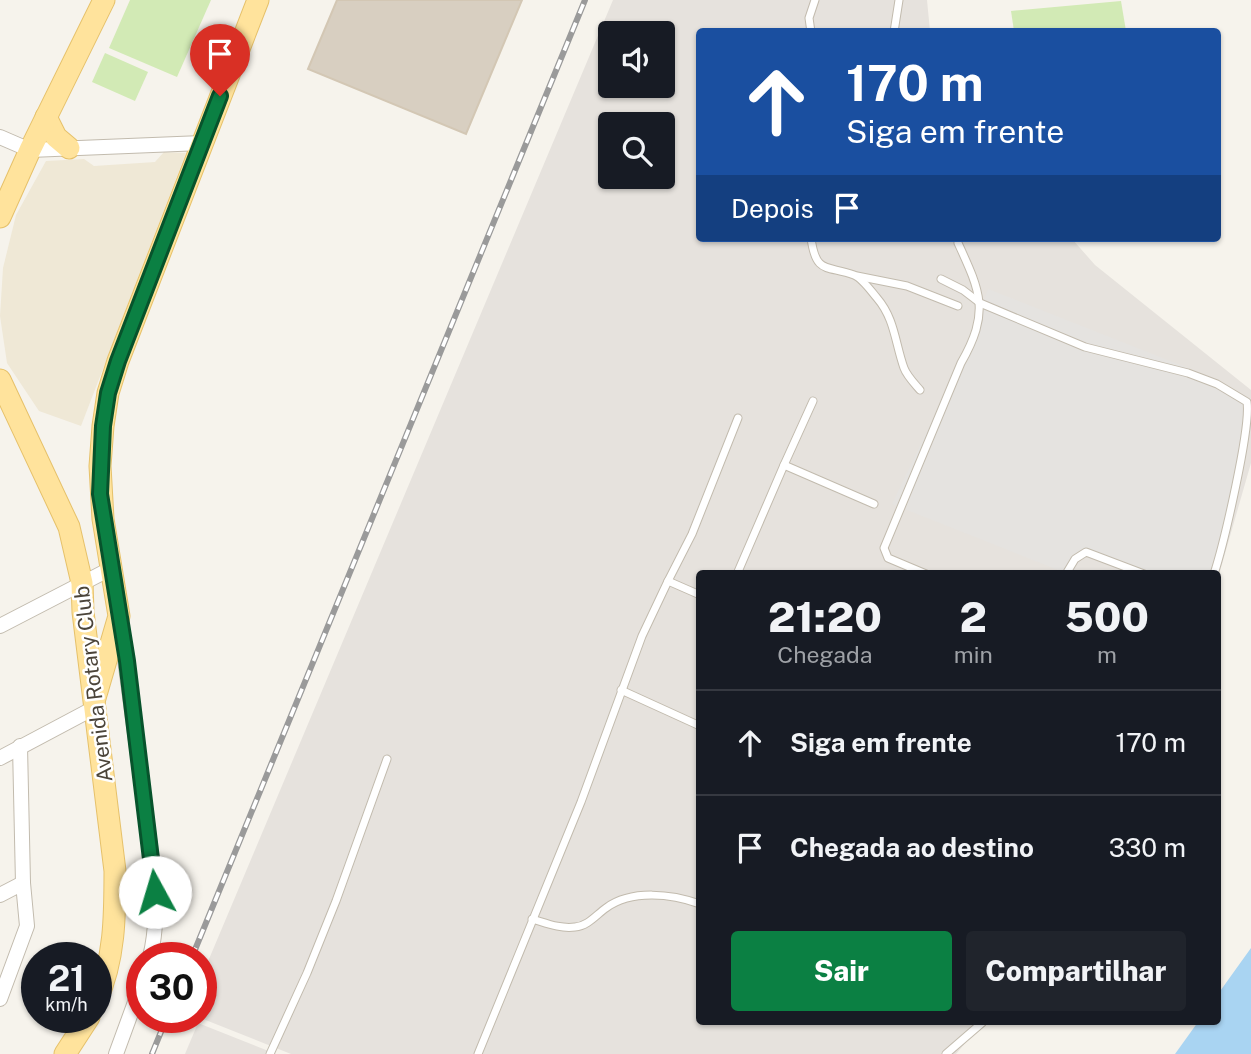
<!DOCTYPE html>
<html lang="pt">
<style>
:root{--surface:#171b24;--page:#20242c;--text:#f1f3f6;--muted:#9ea1a6;--line:#363941;--accent:#0b8043}
body{margin:0;font-family:"Public Sans",sans-serif;background:var(--page);color:var(--text);height:100vh;display:flex;flex-direction:column;font-size:26px;white-space:nowrap}
*{box-sizing:border-box;margin:0}
p{font-size:23px;color:var(--muted)}
.icon{flex:none;width:38px;height:38px;fill:none;stroke:currentColor;stroke-width:2;stroke-linecap:round;stroke-linejoin:round}
.map{position:relative;flex:1;overflow:hidden}
.details{position:absolute;left:696px;top:570px;width:525px;height:455px;display:flex;flex-direction:column;background:var(--surface);border-radius:7px;box-shadow:0 2px 5px #0004}
.details>*{flex:none}
.top-card{position:absolute;left:696px;top:28px;width:525px;height:214px;border-radius:7px;box-shadow:0 2px 5px #0004;background:#1a4fa0;color:#fff;overflow:hidden}
.controls{position:absolute;left:598px;top:21px;display:grid;gap:14px}
.controls a{display:grid;place-items:center;width:77px;height:77px;border-radius:7px;background:var(--surface);box-shadow:0 2px 5px #0004;font-size:35px}
.speed{position:absolute;left:21px;top:942px;display:flex;gap:14px;font-size:35px;font-weight:700;text-align:center}
.speed>*{display:grid;place-content:center;width:91px;height:91px;border-radius:50%;background:var(--surface);box-shadow:0 2px 5px #0004;line-height:1}
.speed small{font-size:18px;font-weight:400}
.speed .limit{border:10px solid #d22;background:#fff;color:#111}
.pin{position:absolute;display:grid;place-items:center;width:60px;height:60px;color:#fff;margin:-72px -30px;border-radius:50% 50% 50% 0;rotate:-45deg;box-shadow:0 0 7px #0007}
.pin .icon{rotate:45deg}
.me{position:absolute;width:77px;margin:-38px;rotate:354deg;stroke-linejoin:round;filter:drop-shadow(0 0 5px #0008)}
.turn{display:flex;align-items:center;gap:24px;height:147px;padding:0 35px;font-size:32px}
.turn .icon{width:91px;height:91px;stroke-width:2.5}
.turn b{display:block;font-size:49px;line-height:60px}
.then{display:flex;align-items:center;height:66px;padding:0 35px;background:#0003;gap:14px;font-size:26px}
.eta{display:flex;justify-content:space-evenly;align-items:center;height:119px;text-align:center}
.eta b{font-size:42px;font-weight:800;line-height:49px}
.action{display:flex;gap:14px;margin-top:auto;padding:14px 35px}
.action a{flex:1;height:80px;border-radius:7px;background:var(--accent);color:#fff;font-size:28px;font-weight:800;line-height:80px;text-align:center}
.action a+a{background:var(--page);color:var(--text)}
ul{padding:0;list-style:none}
li{display:flex;align-items:center;gap:21px;height:105px;padding:0 35px;border-top:2px solid var(--line)}
li div{flex:1}
li b{display:block;font-size:26px}
li em{font-style:normal}
.map>svg:first-child{display:block}
.industrial{fill:#e6e2dd;fill-rule:evenodd}
.education{fill:#efe8d6}
.green{fill:#d2eab5}
.parking{fill:#e5e3e0}
.water{fill:#a9d4f2}
.building{fill:#d8cfc1;stroke:#d3c7b4;stroke-width:2}
.lines{fill:none;stroke-linecap:round;stroke-linejoin:round}
.lane-casing{stroke:#c2bbae;stroke-width:9}
.street-casing{stroke:#c2bbae;stroke-width:16}
.primary-casing{stroke:#e6c16a;stroke-width:23}
.lane{stroke:#fff;stroke-width:7}
.street{stroke:#fff;stroke-width:14}
.primary{stroke:#ffe39c;stroke-width:21}
.rail-casing{stroke:#9a9a9a;stroke-width:6}
.rail{stroke:#fff;stroke-width:3.5;stroke-dasharray:10;stroke-linecap:butt}
.route-casing{stroke:#07532c;stroke-width:18}
.route{stroke:#0b8043;stroke-width:12}
.labels{text-anchor:middle;dominant-baseline:central;stroke-width:5;stroke-linejoin:round;paint-order:stroke}
.street-label{font-size:21px;fill:#4b4439;stroke:#fff}
</style>
<div class="map">
<svg width="1251" height="1054" viewBox="0 0 1251 1054">
<rect width="100%" height="100%" fill="#f6f3ec"/>
<g class="industrial">
<path d="M613,0H927L930,31L700,32V238H1066L1073,240L1095,265L1251,390V463L1218,578V574H700V1022H983L956,1054H291L198,1017H201V978ZM611,33H663V86H611ZM611,124H663V177H611Z"/>
<path d="M198,1023L276,1054H185Z"/>
</g>
<path class="education" d="M164,152L186,153L81,426L39,411L7,363L0,316L3,268L16,215L46,161L84,159L94,166L155,162Z"/>
<g class="green">
<path d="M130,0H211L177,77L109,48Z"/>
<path d="M1121,1L1126,31H1014L1011,11Z"/>
<path d="M105,53L148,72L135,101L92,82Z"/>
</g>
<path class="parking" d="M988,289L1198,372L1251,399V427L1211,574H1138L1086,554L1068,574L892,504L971,340Z"/>
<path class="water" d="M1251,948V1054H1175L1198,1022H1218V994Z"/>
<path class="building" d="M337,0H522L466,134L308,69Z"/>
<g class="lines">
<defs>
<g id="lane">
<path d="M811,32L809,18L815,0"/>
<path d="M894,32L899,0"/>
<path d="M811,238C816,275 827,265 854,275C862,278 871,291 877,298C895,319 895,343 904,368C907,376 914,383 920,390"/>
<path d="M857,276L907,286L958,306"/>
<path d="M941,279L963,290L980,303L1085,347L1188,373L1217,384L1247,402C1251,428 1224,543 1214,574"/>
<path d="M784,465L813,401"/>
<path d="M737,574L784,465L874,504"/>
<path d="M926,574L888,558L884,548L961,363C990,312 981,293 958,243"/>
<path d="M1066,574L1075,559L1086,552L1144,574"/>
<path d="M700,595L668,581L692,534L738,418"/>
<path d="M621,690L700,726"/>
<path d="M532,919C546,923 560,929 575,927C588,926 596,915 606,908C632,889 672,894 700,904"/>
<path d="M270,1054L307,973L336,901L387,759"/>
<path d="M478,1054L581,802L642,636L668,581"/>
<path d="M946,1054L983,1022"/>
</g>
<g id="street">
<path d="M0,137L30,150L202,143"/>
<path d="M120,622L154,875C156,903 157,929 150,957"/>
<path d="M0,626L112,568"/>
<path d="M0,758L96,707"/>
<path d="M0,895L23,883"/>
<path d="M0,999L27,926L23,883L20,746"/>
<path d="M116,1054L142,983"/>
</g>
<g id="primary">
<path d="M46,117L56,137L69,148"/>
<path d="M0,217L30,150L104,0"/>
<path d="M0,380L69,527L82,583L83,612L115,871C115,915 115,960 96,1001"/>
<path d="M95,698L119,616L103,519L100,466L103,426L108,393L118,361L258,0"/>
<path d="M65,1054L89,1017"/>
</g>
</defs>
<use href="#lane" class="lane-casing"/>
<use href="#street" class="street-casing"/>
<use href="#primary" class="primary-casing"/>
<use href="#lane" class="lane"/>
<use href="#street" class="street"/>
<use href="#primary" class="primary"/>
<defs>
<g id="rail">
<path d="M192,957L585,0"/>
<path d="M152,1054L167,1017"/>
</g>
</defs>
<use href="#rail" class="rail-casing"/>
<use href="#rail" class="rail"/>
</g>
<g class="lines">
<defs>
<path id="route" d="M155,892L127,661L100,494L103,426L108,393L118,361L220,96"/>
</defs>
<use href="#route" class="route-casing"/>
<use href="#route" class="route"/>
</g>
<g class="labels">
<g class="street-label">
<text transform="translate(93 684) rotate(-97)">Avenida Rotary Club</text>
</g>
</g>
</svg>
<div class="controls">
<a><svg class="icon" aria-label="sound" viewBox="0 0 24 24"><path d="M4 9h4l5-4v14l-5-4H4zM17 9q2 3 0 6"/></svg></a>
<a><svg class="icon" aria-label="search" viewBox="0 0 24 24"><circle cx="10" cy="10" r="6"/><path d="M15 15l6 6"/></svg></a>
</div>
<div class="speed"><div>21<small>km/h</small></div><div class="limit">30</div></div>
<div class="pin" style="left:220px;top:96px;background:#d93025"><svg class="icon" aria-label="arrive" viewBox="0 0 24 24"><path d="M6 21V4h12l-3 4 3 4H6"/></svg></div>
<svg class="me" style="left:155px;top:892px" viewBox="-20 -20 40 40"><circle r="19" fill="#fff"/><path d="M0-13L10 11 0 6-10 11z" fill="#0b8043"/></svg>
<div class="top-card">
<div class="turn"><svg class="icon" aria-label="ahead" viewBox="0 0 24 24"><path d="M12 20V5M6 11l6-6 6 6"/></svg><div><b>170 m</b>Siga em frente</div></div>
<div class="then">Depois<svg class="icon" aria-label="arrive" viewBox="0 0 24 24"><path d="M6 21V4h12l-3 4 3 4H6"/></svg></div>
</div>
<section class="details">
<div class="eta">
<div><b>21:20</b><p>Chegada</p></div>
<div><b>2</b><p>min</p></div>
<div><b>500</b><p>m</p></div>
</div>
<ul>
<li><svg class="icon" aria-label="ahead" viewBox="0 0 24 24"><path d="M12 20V5M6 11l6-6 6 6"/></svg><div><b>Siga em frente</b></div><em>170 m</em></li>
<li><svg class="icon" aria-label="arrive" viewBox="0 0 24 24"><path d="M6 21V4h12l-3 4 3 4H6"/></svg><div><b>Chegada ao destino</b></div><em>330 m</em></li>
</ul>
<div class="action"><a>Sair</a><a>Compartilhar</a></div>
</section>
</div>
